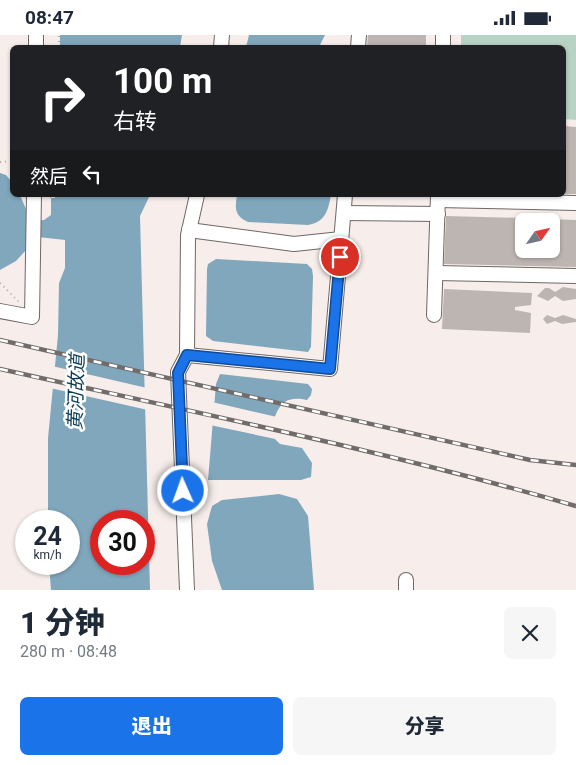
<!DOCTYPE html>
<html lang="zh">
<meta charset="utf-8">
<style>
:root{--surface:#fff;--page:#f6f6f7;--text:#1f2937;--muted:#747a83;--accent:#1a73e8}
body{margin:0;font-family:Roboto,"Noto Sans SC",sans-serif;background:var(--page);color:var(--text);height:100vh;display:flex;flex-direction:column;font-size:19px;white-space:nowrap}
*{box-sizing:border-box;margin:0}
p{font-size:16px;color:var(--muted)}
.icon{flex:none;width:28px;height:28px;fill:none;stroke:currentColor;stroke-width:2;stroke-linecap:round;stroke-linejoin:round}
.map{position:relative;height:555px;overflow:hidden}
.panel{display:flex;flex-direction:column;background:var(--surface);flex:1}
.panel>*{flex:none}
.hud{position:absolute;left:10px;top:10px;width:556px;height:152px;border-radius:8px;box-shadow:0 1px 4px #0004;background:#202124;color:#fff;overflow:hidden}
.needle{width:32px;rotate:56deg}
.tools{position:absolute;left:515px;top:178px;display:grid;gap:10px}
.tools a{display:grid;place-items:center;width:45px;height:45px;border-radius:8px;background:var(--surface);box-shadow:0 1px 4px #0004;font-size:25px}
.speed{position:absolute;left:15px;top:475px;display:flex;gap:10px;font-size:25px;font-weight:700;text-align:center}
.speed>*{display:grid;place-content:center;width:65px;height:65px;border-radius:50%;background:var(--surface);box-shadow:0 1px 4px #0004;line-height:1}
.speed small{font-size:12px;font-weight:400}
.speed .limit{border:8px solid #d22;background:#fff;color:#111}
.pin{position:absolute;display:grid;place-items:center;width:42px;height:42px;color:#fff;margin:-21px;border:2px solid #fff;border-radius:50%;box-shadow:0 1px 5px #0007}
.me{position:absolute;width:55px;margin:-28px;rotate:358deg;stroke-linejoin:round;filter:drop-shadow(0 0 4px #0008)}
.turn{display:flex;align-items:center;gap:18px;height:105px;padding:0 20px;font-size:22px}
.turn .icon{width:65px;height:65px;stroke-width:2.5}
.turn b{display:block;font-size:35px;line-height:42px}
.then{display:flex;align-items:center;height:48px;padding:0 20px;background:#0003;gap:10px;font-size:19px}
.round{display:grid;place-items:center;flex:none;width:52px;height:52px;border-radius:8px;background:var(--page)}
.overview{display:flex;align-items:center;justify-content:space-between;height:85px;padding:0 20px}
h1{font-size:30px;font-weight:800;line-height:38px}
.primary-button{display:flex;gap:10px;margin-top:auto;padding:10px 20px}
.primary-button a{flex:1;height:58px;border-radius:8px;background:var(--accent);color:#fff;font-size:20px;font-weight:800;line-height:58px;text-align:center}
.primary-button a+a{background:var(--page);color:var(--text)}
.status{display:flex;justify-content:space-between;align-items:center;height:35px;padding:0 25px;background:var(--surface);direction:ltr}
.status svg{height:14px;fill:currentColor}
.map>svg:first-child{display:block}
.green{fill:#b8d3c3}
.water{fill:#81a7bd;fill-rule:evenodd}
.pier{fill:#f7eeeb}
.building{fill:#bdb5b2}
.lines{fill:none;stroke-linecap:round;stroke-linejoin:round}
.minor-casing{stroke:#6f6865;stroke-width:16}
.path{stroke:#b0aaa7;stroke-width:2;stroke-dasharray:1 4;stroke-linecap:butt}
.minor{stroke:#fff;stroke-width:14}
.rail-casing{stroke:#716c6a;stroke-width:4.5}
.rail{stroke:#fff;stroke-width:2.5;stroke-dasharray:8;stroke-linecap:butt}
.route-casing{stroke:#114b97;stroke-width:12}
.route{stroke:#1a73e8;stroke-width:9}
.labels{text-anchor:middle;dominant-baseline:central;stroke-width:5;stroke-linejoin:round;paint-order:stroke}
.water-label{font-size:19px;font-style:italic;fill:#0a3d55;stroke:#fff}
</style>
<div class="status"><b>08:47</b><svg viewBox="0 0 49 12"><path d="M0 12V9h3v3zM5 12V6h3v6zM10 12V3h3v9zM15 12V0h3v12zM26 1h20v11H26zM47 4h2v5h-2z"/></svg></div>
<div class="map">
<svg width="576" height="555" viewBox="0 0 576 555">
<rect width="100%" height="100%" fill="#f7eeeb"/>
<path class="green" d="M461,0H576V85L564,84V12H461Z"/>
<g class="water">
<path d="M60,0H182L180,12H60Z"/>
<path d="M249,0H325L319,12H246Z"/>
<path d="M0,138L6,140L12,147V160H20L31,186L44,185L51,180V163H55V160H150L140,181L150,555H51L49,529H69V486H48V403L58,300L59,248L65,233V205L38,202L16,226L0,235ZM101,486H144V529H101Z"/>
<path d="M237,160H331C328,176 325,187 308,190L248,187C234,181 235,173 237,160Z"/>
<path d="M216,224L307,229L312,234L313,241L311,312L308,317L213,306L206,301L207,234L208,229Z"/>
<path d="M220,339L308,349L312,354L311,360L307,365C279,359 276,377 270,399L280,409L302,413L312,428L311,442L301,445H208L216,349Z"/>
<path d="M279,459L297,464L308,481L314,555H222L212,526L207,489L212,471L222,465Z"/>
</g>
<g class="pier">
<path d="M52,331L147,353L148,375L50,353Z"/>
<path d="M212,367L277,382L273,398L280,405L210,390Z"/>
</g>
<g class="building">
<path d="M368,0H426V12H367Z"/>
<path d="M564,91L576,92V159H564Z"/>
<path d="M446,181L524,183V214H551V184L576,185V232L444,229Z"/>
<path d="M563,252L576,254V264L563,266L555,261L548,266L537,261L545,253H549L555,257Z"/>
<path d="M444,254L532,258L531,270L515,272V275L531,278L530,298L442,294Z"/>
<path d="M547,280L555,283L563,280L576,284V287L562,289L555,286L547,289L543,284Z"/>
</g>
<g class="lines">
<defs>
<g id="minor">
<path d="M36,12V0"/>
<path d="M221,12L222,0"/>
<path d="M358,12L359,0"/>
<path d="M443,12V0"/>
<path d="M438,165L576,168"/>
<path d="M344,178L438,179"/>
<path d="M189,195L294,209L341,204"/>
<path d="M436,238L576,241"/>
<path d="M0,276L32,282L34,160"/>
<path d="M434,280L438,160"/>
<path d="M187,320L330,334L345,160"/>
<path d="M406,545V555"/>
<path d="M187,555L178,337L187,320L188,200L197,160"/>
</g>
</defs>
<use href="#minor" class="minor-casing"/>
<g class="path">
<path d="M59,12V0"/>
<path d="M0,127L12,126"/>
<path d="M45,161L54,162V160"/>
<path d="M0,248L19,267"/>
</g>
<use href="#minor" class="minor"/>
<defs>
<g id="rail">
<path d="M0,305L530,425L576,430"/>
<path d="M0,334C193,377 386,416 576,471"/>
</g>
</defs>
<use href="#rail" class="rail-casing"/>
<use href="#rail" class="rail"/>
</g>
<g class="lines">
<defs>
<path id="route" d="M183,456L178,338L187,320L330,334L340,222"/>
</defs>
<use href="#route" class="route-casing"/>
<use href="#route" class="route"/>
</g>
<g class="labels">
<g class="water-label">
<text transform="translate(76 357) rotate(-88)">黄河故道</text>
</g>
</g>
</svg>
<div class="tools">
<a><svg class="needle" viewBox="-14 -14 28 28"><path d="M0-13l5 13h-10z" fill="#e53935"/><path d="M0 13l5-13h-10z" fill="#747a83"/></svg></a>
</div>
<div class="speed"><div>24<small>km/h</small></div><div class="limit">30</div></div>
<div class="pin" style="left:340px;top:222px;background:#d93025"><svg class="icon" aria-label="arrive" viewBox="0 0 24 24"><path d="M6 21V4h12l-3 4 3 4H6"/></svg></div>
<svg class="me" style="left:183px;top:456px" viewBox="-20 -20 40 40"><circle r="17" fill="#1a73e8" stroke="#fff" stroke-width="3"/><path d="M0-11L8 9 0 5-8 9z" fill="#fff"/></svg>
<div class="hud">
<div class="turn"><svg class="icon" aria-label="right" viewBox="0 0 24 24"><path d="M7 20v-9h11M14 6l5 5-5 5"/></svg><div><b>100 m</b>右转</div></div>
<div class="then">然后<svg class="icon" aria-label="left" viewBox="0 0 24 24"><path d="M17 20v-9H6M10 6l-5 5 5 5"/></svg></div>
</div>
</div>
<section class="panel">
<div class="overview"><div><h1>1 分钟</h1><p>280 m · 08:48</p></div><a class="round"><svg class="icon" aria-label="close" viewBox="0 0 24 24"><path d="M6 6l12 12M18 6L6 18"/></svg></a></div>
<div class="primary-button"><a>退出</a><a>分享</a></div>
</section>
